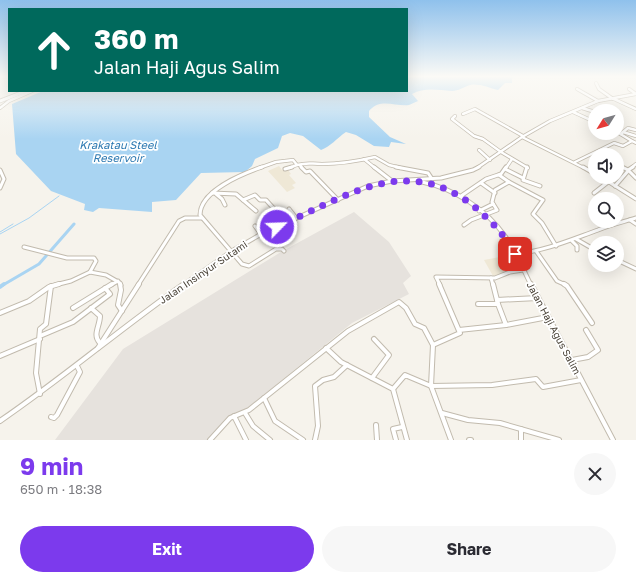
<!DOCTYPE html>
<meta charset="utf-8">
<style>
:root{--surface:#fff;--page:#f7f7f7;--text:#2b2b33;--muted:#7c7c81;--accent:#7c3aed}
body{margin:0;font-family:"Golos Text",sans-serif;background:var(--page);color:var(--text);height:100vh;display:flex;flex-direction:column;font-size:15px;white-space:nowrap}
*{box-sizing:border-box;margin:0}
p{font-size:13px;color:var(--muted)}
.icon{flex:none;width:22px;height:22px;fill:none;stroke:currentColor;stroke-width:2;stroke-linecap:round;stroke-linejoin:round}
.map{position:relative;height:440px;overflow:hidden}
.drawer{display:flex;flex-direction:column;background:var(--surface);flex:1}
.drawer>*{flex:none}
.top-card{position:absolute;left:8px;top:8px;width:400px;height:84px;border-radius:0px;box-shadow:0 4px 16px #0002;background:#00695c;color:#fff;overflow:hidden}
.needle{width:26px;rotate:233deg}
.fabs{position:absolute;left:588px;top:104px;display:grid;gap:8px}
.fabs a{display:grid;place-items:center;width:36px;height:36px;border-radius:50%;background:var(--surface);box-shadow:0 4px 16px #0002;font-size:20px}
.pin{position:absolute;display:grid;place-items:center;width:34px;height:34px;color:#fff;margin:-17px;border-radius:8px;box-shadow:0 2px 6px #0006}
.me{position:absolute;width:44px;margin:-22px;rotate:66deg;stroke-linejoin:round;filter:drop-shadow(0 0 3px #0008)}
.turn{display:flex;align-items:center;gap:14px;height:84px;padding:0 20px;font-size:18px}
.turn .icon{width:52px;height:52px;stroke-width:2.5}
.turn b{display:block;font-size:28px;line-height:34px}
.round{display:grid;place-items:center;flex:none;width:42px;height:42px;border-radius:21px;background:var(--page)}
.overview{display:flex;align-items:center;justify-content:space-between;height:68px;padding:0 20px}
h1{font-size:24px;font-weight:700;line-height:30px;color:var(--accent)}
.button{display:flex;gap:8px;margin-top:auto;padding:8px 20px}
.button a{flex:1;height:46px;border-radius:24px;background:var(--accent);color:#fff;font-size:16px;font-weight:700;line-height:46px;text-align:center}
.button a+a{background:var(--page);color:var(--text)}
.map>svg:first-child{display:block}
.industrial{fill:#e6e2dd}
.education{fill:#efe8d6}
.water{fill:#a9d4f2}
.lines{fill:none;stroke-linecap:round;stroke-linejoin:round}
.stream{stroke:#a9d4f2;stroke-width:1}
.canal-far1{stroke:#a9d4f2;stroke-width:3}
.canal{stroke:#a9d4f2;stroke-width:4}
.minor-far2-casing{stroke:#c2bbae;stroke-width:4}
.minor-far1-casing{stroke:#c2bbae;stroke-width:5}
.minor-casing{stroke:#c2bbae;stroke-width:6}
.tertiary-casing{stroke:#c2bbae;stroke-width:4.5}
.minor-far2{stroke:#fff;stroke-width:2.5}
.minor-far1{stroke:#fff;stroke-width:3}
.minor{stroke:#fff;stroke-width:4}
.tertiary{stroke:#fff;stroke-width:3}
.route{stroke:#7c3aed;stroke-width:7;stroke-dasharray:0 12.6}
.labels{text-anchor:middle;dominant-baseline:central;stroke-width:3.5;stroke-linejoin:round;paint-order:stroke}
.street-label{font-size:10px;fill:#4b4439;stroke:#fff}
.water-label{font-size:11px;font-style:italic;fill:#2e7ab2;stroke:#fff}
</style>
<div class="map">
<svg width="636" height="440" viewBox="0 0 636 440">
<rect width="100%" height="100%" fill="#f6f3ec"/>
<path class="industrial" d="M354,212L389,242L411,276L403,283L409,294L352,323L244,411L227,417L207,440H55L123,349L281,252Z"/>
<g class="education">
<path d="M279,166L282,170H288L291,174L289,175L296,183L292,185L295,188L287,192L268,171Z"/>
<path d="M508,250L522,270L493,276L484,260L505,256L502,251Z"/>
</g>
<path class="water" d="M407,77H514L512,78V83H505L498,90C489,88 479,83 470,85C464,87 458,91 452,91C438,90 424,87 412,94L418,101C415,102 412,104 409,105C396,107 380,97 369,111V117L390,137L406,144L391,142L389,147L374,146L356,135L346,132C337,138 330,147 321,150L303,136L290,133L282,136L278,148L255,159L252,166L245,172L201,173L176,200L152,202V212L99,208L93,212L84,210L85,204L51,191L16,154L12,104L43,91H407Z"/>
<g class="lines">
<g class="stream">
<path d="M0,232L13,224"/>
<path d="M0,234L29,218L59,196"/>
</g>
<path class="canal-far1" d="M3,285L39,264L74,224"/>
<path class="canal" d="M0,287L4,284"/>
<defs>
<g id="minor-far2">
<path d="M596,83L599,89L613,99"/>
<path d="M577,89L598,101"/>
<path d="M629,89L636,94"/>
<path d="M614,99L636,109"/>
<path d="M0,108L9,101L32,91"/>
<path d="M582,108L595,112"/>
<path d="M611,111L613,110"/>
<path d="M573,112L595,122"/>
<path d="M463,114L475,109L523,136"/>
<path d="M455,116L452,119L474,136L483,139L501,152L528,168"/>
<path d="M617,132L632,141"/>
<path d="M623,132L628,128L636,130"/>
<path d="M621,134L623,132L636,136"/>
<path d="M522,137L584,168"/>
<path d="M479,150L490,160"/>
<path d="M364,159L375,168"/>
<path d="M575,162L614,143L623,146L632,141L636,143"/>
<path d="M617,164L623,168"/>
<path d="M300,165L302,168"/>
<path d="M259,168L276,162L293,160L297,165C309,162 310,164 322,164C340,164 358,161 375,157L389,165L401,168"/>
<path d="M289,168L297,165"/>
<path d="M477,168L522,137L550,121L598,101L636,94"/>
<path d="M506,168L512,159"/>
<path d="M631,168L636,164"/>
</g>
<g id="minor-far1">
<path d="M262,167C242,174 200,191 200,215L242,264L249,266L276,249H282L284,251"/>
<path d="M301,167L306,172L310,171L338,200"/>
<path d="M374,167L392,181"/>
<path d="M396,167L428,173L432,179"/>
<path d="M527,167L523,180L540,186"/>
<path d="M583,167L595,174"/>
<path d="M622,167L628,170"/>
<path d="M633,167L628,170L636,178"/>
<path d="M285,169L292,167"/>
<path d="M505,169L523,178"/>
<path d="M0,170L4,179L0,188"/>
<path d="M601,177L636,199"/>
<path d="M422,182C455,189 486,209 505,236C516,251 523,269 531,285"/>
<path d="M509,182L543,200L533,214L542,223L556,246"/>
<path d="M481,183L495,193"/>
<path d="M615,186L628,171"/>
<path d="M212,193L236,194L256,211"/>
<path d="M594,193L608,182"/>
<path d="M216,194L222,199L225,205"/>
<path d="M461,196L486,179L501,174L506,167"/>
<path d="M243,200L255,195L260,200H266L275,210L273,211L277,215L274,216L272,221L277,227"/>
<path d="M289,209L296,218"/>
<path d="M479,211L493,204"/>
<path d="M630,220L636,224"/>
<path d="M464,225L471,220L497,210L492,202L495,190L509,182L499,175"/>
<path d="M255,226L261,234"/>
<path d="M576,239L595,250"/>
<path d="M572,241L577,246V250"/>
<path d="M24,247L67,258H94L96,261L90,272"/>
<path d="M536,251L557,281L566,285"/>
<path d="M515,254C545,251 570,240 598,230C610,225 623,222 636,218"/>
<path d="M617,260L636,269"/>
<path d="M491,278L493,285"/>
<path d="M55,285L71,281L90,272L106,275L120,283L121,285"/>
<path d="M111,285L118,281"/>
<path d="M138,285L179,221L185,218H202"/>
<path d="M183,285L232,251L263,233L368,186L392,181L441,178L473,170L479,167"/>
<path d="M440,285L436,277L495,278L510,272L523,270"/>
</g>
<g id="minor">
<path d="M120,284L121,290L118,305L122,311"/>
<path d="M493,284L497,300L538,298"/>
<path d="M531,284L613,440"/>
<path d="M564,284L567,286L592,323"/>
<path d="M478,304H498L497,300"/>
<path d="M498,304L506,325"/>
<path d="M73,308L112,284"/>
<path d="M91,308L100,316C100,326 92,335 100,343"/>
<path d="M0,313L29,301L49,287L59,284"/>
<path d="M459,330L506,325L548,317"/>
<path d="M40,336L73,322L110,294L105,288"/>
<path d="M433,345L460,333L439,284"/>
<path d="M98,348L139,284"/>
<path d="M326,348L341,362L393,389L407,440"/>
<path d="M0,356L40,339"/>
<path d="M572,360L588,357L598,350L586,330"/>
<path d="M372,378L389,355L374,339"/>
<path d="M393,389L405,375L431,386L492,385L536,379L543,387L581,380"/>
<path d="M40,394L36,373L40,329L46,324L51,286"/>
<path d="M264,398L275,421L303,440"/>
<path d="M245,413L253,426L270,440"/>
<path d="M442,413L468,420L500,423L559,440"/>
<path d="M234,416L246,440"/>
<path d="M51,417L54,418L57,415L80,372L77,366"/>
<path d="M0,421C63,378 121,328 184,284"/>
<path d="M376,425L377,440"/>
<path d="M521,429V440"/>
<path d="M210,440L230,418L249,410L348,331L399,302L406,308L415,324L424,328L433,345L431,386L451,440"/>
<path d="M315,440L318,426L315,386L323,380L334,377L347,365"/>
<path d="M396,440L393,429L402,427"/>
<path d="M469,440H471"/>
</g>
<path id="tertiary" d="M0,101L26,91"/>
</defs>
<use href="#minor-far2" class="minor-far2-casing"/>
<use href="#minor-far1" class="minor-far1-casing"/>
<use href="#minor" class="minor-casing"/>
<use href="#tertiary" class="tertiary-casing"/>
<use href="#minor-far2" class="minor-far2"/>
<use href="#minor-far1" class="minor-far1"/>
<use href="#minor" class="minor"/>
<use href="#tertiary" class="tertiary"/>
</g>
<linearGradient id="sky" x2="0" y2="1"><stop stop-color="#8fc1ec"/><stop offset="0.55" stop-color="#fbfaf6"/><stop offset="1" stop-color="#fbfaf6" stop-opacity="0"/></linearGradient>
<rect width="636" height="139" fill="url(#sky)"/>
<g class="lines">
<path class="route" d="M277,227C345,197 407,151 476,208C492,222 505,235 515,254"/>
</g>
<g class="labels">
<g class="street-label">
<text transform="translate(203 272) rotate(-34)">Jalan Insinyur Sutami</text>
<text transform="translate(554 328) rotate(62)">Jalan Haji Agus Salim</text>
</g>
<g class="water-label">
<text x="118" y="144">Krakatau Steel<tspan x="118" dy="13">Reservoir</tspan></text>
</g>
</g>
</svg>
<div class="fabs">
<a><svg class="needle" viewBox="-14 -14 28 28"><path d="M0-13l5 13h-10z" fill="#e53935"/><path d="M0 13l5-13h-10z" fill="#7c7c81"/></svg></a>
<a><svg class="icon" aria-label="sound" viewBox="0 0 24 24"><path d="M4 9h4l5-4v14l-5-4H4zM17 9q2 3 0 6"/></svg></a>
<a><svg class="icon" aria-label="search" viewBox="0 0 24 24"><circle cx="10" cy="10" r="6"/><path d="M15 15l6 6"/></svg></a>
<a><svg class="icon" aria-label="layers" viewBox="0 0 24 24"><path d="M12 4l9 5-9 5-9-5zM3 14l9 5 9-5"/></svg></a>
</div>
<div class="pin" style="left:515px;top:254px;background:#d93025"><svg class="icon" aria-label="arrive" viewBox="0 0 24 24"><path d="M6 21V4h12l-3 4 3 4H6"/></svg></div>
<svg class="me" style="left:277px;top:227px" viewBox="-20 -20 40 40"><circle r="17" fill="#7c3aed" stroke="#fff" stroke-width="3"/><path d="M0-11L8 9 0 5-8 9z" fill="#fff"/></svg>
<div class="top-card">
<div class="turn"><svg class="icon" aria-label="ahead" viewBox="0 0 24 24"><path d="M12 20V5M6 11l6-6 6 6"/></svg><div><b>360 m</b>Jalan Haji Agus Salim</div></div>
</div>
</div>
<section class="drawer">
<div class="overview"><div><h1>9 min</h1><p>650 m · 18:38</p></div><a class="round"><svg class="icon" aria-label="close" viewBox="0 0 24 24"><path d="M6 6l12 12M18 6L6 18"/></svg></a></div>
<div class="button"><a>Exit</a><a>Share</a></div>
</section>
